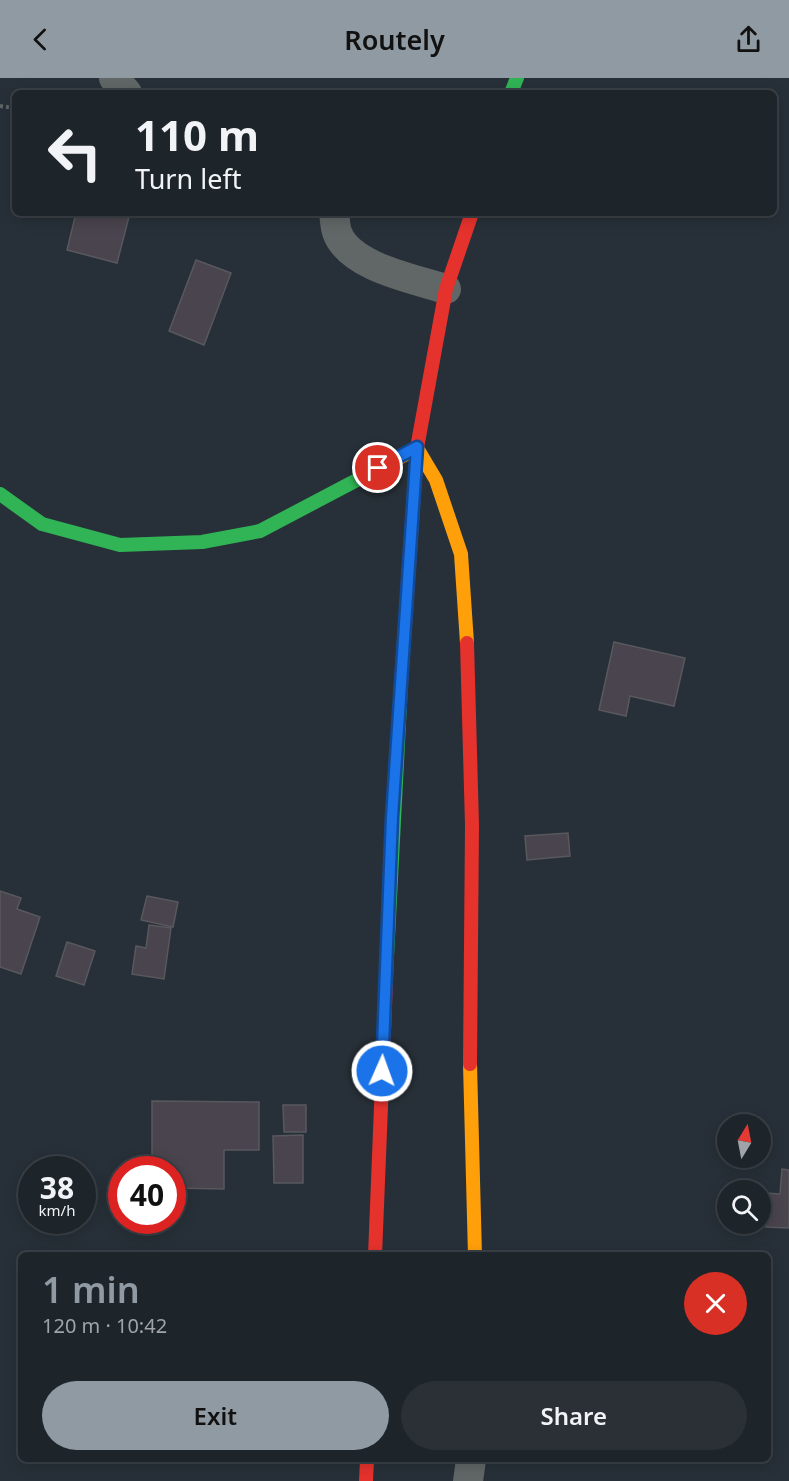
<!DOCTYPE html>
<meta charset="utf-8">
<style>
:root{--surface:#1d242a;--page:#2a3036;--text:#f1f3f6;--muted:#a0a4a8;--line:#3b4147;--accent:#909aa3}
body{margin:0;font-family:"Noto Sans",sans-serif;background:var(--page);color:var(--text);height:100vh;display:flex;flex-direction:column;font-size:22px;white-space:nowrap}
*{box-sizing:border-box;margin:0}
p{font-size:20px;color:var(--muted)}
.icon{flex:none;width:33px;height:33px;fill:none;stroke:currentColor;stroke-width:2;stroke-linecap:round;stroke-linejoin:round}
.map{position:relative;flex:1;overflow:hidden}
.sheet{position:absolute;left:18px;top:1174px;width:753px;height:210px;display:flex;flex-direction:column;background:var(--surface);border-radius:9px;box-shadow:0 3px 15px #0003,0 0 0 2px var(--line)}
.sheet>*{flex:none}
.guide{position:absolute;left:12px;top:12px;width:765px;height:126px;border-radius:9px;box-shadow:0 3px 15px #0003,0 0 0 2px var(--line);background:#1d242a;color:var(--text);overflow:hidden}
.needle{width:39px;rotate:10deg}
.fabs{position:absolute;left:717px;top:1036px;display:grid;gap:12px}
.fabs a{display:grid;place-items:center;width:54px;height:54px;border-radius:50%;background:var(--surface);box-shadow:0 3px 15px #0003,0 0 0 2px var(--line);font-size:30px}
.speed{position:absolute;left:18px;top:1078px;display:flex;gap:12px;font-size:30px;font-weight:700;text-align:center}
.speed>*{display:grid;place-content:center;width:78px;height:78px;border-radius:50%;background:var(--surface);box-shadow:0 3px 15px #0003,0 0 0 2px var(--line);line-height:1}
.speed small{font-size:15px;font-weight:400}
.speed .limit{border:9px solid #d22;background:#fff;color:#111}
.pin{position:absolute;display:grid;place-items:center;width:51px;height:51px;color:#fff;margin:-26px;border:3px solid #fff;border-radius:50%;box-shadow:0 2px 6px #0007}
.me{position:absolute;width:66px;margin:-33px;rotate:2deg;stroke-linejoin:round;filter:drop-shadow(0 0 4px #0008)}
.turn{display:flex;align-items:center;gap:21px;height:126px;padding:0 24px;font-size:27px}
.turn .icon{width:78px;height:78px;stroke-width:2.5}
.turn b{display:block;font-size:42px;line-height:51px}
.round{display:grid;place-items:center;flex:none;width:63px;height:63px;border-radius:32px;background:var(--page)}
.head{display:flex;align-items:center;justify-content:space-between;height:102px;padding:0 24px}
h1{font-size:36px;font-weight:600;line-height:45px;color:var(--accent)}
.button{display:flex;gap:12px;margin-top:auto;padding:12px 24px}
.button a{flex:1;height:69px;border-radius:36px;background:var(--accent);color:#111;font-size:24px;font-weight:600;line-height:69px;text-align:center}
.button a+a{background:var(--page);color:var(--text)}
header{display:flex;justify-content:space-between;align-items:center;height:78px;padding:0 24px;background:var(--accent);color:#111;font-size:27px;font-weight:600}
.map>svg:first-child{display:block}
.building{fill:#49444d;stroke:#58585d;stroke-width:1.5}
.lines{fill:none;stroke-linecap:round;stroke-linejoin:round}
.path{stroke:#606567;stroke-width:4;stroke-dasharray:3 3;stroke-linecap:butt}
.street{stroke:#616666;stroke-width:30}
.fast{stroke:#30b455;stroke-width:14}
.slow{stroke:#ff9f0a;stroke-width:14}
.jam{stroke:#e5322d;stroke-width:14}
.route-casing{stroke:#114b97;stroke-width:15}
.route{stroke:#1a73e8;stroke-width:10}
</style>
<header><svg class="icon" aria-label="back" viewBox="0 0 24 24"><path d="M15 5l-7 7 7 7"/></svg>Routely<svg class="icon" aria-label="share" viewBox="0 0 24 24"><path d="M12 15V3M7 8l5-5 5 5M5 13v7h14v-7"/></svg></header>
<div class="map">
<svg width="789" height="1403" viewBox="0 0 789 1403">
<rect width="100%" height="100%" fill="#273038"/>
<g class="building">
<path d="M76,135H130L117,185L67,172Z"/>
<path d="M196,182L231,195L204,267L169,253Z"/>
<path d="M614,564L685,580L674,628L630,618L626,638L599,632Z"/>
<path d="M568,755L570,778L527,782L525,758Z"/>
<path d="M0,813L21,820L17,831L40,839L21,896L0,889Z"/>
<path d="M147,818L178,824L173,849L141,842Z"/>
<path d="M149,847L171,850L164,901L132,896L136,868L146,870Z"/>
<path d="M67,864L95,873L84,907L56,898Z"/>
<path d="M152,1023L259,1024V1072H224V1111L172,1110V1092H152Z"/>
<path d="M283,1027H306V1054H284Z"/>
<path d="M303,1057V1105H274L273,1058Z"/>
<path d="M782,1091L789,1092V1150L766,1149L767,1115L780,1116Z"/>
</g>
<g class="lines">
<path class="path" d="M0,28L15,30"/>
<g class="street">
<path d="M114,0L127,15"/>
<path d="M334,135C335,141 335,148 337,154C349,189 414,201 446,211"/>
<path d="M468,1403L471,1382"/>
</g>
<g class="fast">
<path d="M511,15L517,0"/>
<path d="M0,416L42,446L120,467L202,464L260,453L393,383"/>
<path d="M387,879L401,606"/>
</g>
<g class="slow">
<path d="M393,383L417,370L436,402L461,476L467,565"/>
<path d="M470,986L475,1178"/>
</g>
<g class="jam">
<path d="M467,565L472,747L470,986"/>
<path d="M401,606L417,370L446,211L472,135"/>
<path d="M375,1178L387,879"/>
<path d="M366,1403L367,1382"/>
</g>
</g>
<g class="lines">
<defs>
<path id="route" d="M378,390L417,369L392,739L382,993"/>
</defs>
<use href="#route" class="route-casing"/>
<use href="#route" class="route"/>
</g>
</svg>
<div class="fabs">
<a><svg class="needle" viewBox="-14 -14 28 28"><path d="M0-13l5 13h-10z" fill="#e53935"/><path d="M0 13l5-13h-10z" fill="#a0a4a8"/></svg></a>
<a><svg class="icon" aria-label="search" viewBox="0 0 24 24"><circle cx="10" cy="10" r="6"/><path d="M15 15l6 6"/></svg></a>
</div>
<div class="speed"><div>38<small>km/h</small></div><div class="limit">40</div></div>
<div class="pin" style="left:378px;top:390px;background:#d93025"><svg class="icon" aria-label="arrive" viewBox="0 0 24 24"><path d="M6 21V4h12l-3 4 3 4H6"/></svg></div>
<svg class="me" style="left:382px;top:993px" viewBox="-20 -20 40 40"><circle r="17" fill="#1a73e8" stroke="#fff" stroke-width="3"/><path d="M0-11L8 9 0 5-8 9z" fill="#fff"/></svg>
<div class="guide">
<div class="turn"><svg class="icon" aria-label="left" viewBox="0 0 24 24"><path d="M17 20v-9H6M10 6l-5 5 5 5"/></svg><div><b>110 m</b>Turn left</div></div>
</div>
<section class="sheet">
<div class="head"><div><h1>1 min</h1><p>120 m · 10:42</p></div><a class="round" style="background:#d93025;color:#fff"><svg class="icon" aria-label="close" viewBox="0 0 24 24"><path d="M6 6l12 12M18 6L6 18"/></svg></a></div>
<div class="button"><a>Exit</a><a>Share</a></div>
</section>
</div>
